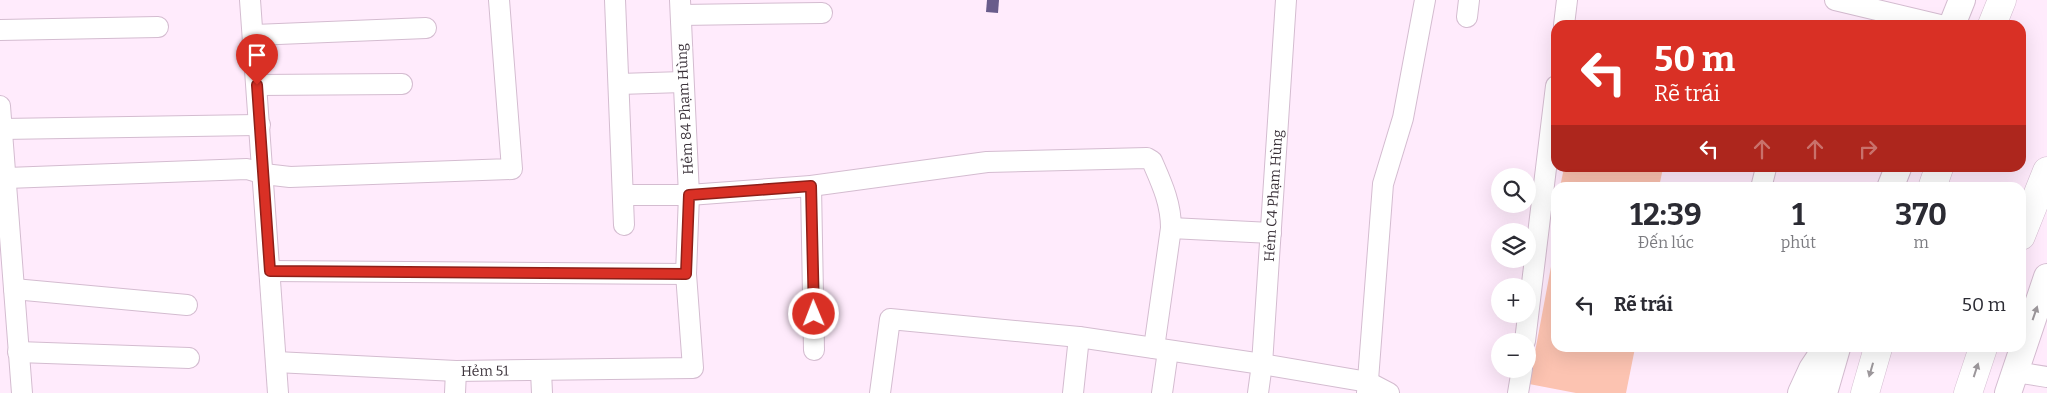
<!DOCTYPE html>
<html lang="vi">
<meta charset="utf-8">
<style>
:root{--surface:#fff;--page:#f7f7f7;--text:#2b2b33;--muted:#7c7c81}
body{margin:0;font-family:Bitter,serif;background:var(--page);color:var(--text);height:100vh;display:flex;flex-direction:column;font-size:19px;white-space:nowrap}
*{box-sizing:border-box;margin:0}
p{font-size:16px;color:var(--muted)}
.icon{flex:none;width:28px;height:28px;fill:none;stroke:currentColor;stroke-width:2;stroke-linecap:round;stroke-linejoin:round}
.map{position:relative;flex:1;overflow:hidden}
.details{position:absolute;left:1551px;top:182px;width:475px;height:170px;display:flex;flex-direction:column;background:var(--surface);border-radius:15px;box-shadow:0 5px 20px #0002}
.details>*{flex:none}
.banner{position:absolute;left:1551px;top:20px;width:475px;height:152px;border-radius:15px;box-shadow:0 5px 20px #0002;background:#d93025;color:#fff;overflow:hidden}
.buttons{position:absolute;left:1491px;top:168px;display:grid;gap:10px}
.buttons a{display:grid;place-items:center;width:45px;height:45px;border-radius:50%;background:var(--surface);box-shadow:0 5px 20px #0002;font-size:25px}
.pin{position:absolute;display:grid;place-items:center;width:42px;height:42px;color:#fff;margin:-51px -21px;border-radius:50% 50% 50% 0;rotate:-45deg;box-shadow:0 0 5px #0007}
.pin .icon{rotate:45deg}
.me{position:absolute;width:55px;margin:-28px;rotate:359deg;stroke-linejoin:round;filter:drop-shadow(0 0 4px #0008)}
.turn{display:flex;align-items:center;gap:18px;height:105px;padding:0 20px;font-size:22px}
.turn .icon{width:65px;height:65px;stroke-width:2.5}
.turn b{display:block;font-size:35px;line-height:42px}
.lanes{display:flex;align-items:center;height:48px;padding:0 20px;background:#0003;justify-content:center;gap:25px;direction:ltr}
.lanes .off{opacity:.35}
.eta{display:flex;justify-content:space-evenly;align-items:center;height:85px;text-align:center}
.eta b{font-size:30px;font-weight:700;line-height:35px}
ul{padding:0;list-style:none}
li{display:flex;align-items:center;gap:15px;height:75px;padding:0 20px}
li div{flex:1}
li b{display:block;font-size:19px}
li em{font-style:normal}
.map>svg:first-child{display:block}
.green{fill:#fcc3b1}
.building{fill:#695c8b}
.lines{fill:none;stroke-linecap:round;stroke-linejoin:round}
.minor-casing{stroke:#d4bcd0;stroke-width:22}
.major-casing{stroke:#d4bcd0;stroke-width:28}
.highway-casing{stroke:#d4bcd0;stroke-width:29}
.minor{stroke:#fff;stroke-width:20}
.major{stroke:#fff;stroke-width:26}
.highway{stroke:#fff;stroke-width:28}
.oneway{fill:#9d989c}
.route-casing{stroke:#8d1f18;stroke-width:12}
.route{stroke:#d93025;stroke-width:9}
.labels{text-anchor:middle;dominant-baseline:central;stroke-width:5;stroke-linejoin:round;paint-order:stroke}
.street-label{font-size:14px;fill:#3b323a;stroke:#fff}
</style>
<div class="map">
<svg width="2047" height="393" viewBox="0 0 2047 393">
<rect width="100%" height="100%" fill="#ffebfc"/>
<g class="green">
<path d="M1564,168H1663L1659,187H1560Z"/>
<path d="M1553,256L1556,257V348H1635L1626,393H1576L1529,384Z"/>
</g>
<path class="building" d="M987,0H999L998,13L986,12Z"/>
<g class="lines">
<defs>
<g id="minor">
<path d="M250,0L278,393"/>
<path d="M615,0L624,225"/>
<path d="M1835,0L1940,25"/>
<path d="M681,15L822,13"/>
<path d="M1467,17L1469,0"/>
<path d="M1564,25L1567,0"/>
<path d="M0,30L158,27"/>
<path d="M253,35L426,28"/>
<path d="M619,84L683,82"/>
<path d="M257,85L402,84"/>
<path d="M0,106L22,393"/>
<path d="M2,129L260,125"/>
<path d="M7,178L247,169L264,174L290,177L512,169L499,0"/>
<path d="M811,186L814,350"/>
<path d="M1761,188L1766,168"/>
<path d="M624,195H689L811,186L987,162L1147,158L1152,161C1162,184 1171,203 1171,228L1154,348"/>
<path d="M1171,228L1271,233"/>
<path d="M270,271L686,274"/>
<path d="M14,289L187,305"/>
<path d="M1525,341L1556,86"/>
<path d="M18,352L189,358"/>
<path id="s1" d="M276,362L456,371L693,368L686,274L689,195L680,0"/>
<path d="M541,371L542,393"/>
<path d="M2015,372L2047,377"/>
<path d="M455,393L456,371"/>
<path d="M880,393L890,319L1079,337L1262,364L1368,382L1389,393"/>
<path d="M1073,393L1079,337"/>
<path d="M1162,393L1168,351"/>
<path id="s2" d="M1258,393L1262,364L1286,0"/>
<path d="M1367,393L1383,184L1403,118L1425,0"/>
<path d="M1518,393L1522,369"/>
</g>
<g id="major">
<path d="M1952,25L1962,0"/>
<path d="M1890,188L1898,168"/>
<path d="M1801,393L1812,369L1826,348"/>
<path d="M1824,393L1837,348"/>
<path d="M2008,393L2047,277"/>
</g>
<g id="highway">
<path d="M1992,25L2002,0"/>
<path d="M1932,188L1939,168"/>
<path d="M2021,236L2047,171"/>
<path d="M1865,393L1878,348"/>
<path d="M1968,393L1983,348"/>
</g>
</defs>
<use href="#minor" class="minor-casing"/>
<use href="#major" class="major-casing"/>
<use href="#highway" class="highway-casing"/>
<use href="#minor" class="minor"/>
<use href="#major" class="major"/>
<use href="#highway" class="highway"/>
</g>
<defs><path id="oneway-solid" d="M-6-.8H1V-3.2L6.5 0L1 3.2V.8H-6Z" transform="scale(1.25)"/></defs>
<g class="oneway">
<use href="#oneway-solid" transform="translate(2035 313) rotate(-71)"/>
<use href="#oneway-solid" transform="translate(1871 370) rotate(106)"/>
<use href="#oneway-solid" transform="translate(1976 370) rotate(-72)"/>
</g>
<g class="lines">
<defs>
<path id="route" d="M257,85L270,271L686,274L689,195L811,186L814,314"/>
</defs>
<use href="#route" class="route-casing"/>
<use href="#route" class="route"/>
</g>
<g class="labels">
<g class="street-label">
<text transform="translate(685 109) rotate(-93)">Hẻm 84 Phạm Hùng</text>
<text stroke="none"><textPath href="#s2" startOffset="198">Hẻm C4 Phạm Hùng</textPath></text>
<text stroke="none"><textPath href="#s1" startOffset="209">Hẻm 51</textPath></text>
</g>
</g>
</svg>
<div class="buttons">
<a><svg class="icon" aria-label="search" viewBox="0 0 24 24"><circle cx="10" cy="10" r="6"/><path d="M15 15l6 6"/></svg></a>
<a><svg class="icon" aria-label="layers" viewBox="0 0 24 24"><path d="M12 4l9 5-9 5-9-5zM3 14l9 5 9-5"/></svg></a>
<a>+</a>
<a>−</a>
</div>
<div class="pin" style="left:257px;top:85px;background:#d93025"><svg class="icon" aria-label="arrive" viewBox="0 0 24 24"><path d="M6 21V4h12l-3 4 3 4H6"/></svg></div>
<svg class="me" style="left:814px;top:314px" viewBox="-20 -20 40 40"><circle r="17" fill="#d93025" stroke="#fff" stroke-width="3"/><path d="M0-11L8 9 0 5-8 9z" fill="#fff"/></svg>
<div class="banner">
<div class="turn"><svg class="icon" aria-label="left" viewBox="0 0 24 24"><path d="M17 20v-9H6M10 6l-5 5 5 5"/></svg><div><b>50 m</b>Rẽ trái</div></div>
<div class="lanes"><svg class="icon" aria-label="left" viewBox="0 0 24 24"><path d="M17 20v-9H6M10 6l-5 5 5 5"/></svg><svg class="icon off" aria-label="ahead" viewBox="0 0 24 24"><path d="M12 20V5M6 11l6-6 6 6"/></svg><svg class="icon off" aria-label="ahead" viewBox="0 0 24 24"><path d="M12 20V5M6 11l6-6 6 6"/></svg><svg class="icon off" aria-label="right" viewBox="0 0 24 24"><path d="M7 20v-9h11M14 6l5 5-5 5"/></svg></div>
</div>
<section class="details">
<div class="eta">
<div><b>12:39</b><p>Đến lúc</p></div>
<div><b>1</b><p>phút</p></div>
<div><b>370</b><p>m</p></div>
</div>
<ul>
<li><svg class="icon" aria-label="left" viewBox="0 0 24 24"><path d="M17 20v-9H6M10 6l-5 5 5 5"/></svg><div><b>Rẽ trái</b></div><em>50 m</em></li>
</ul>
</section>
</div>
